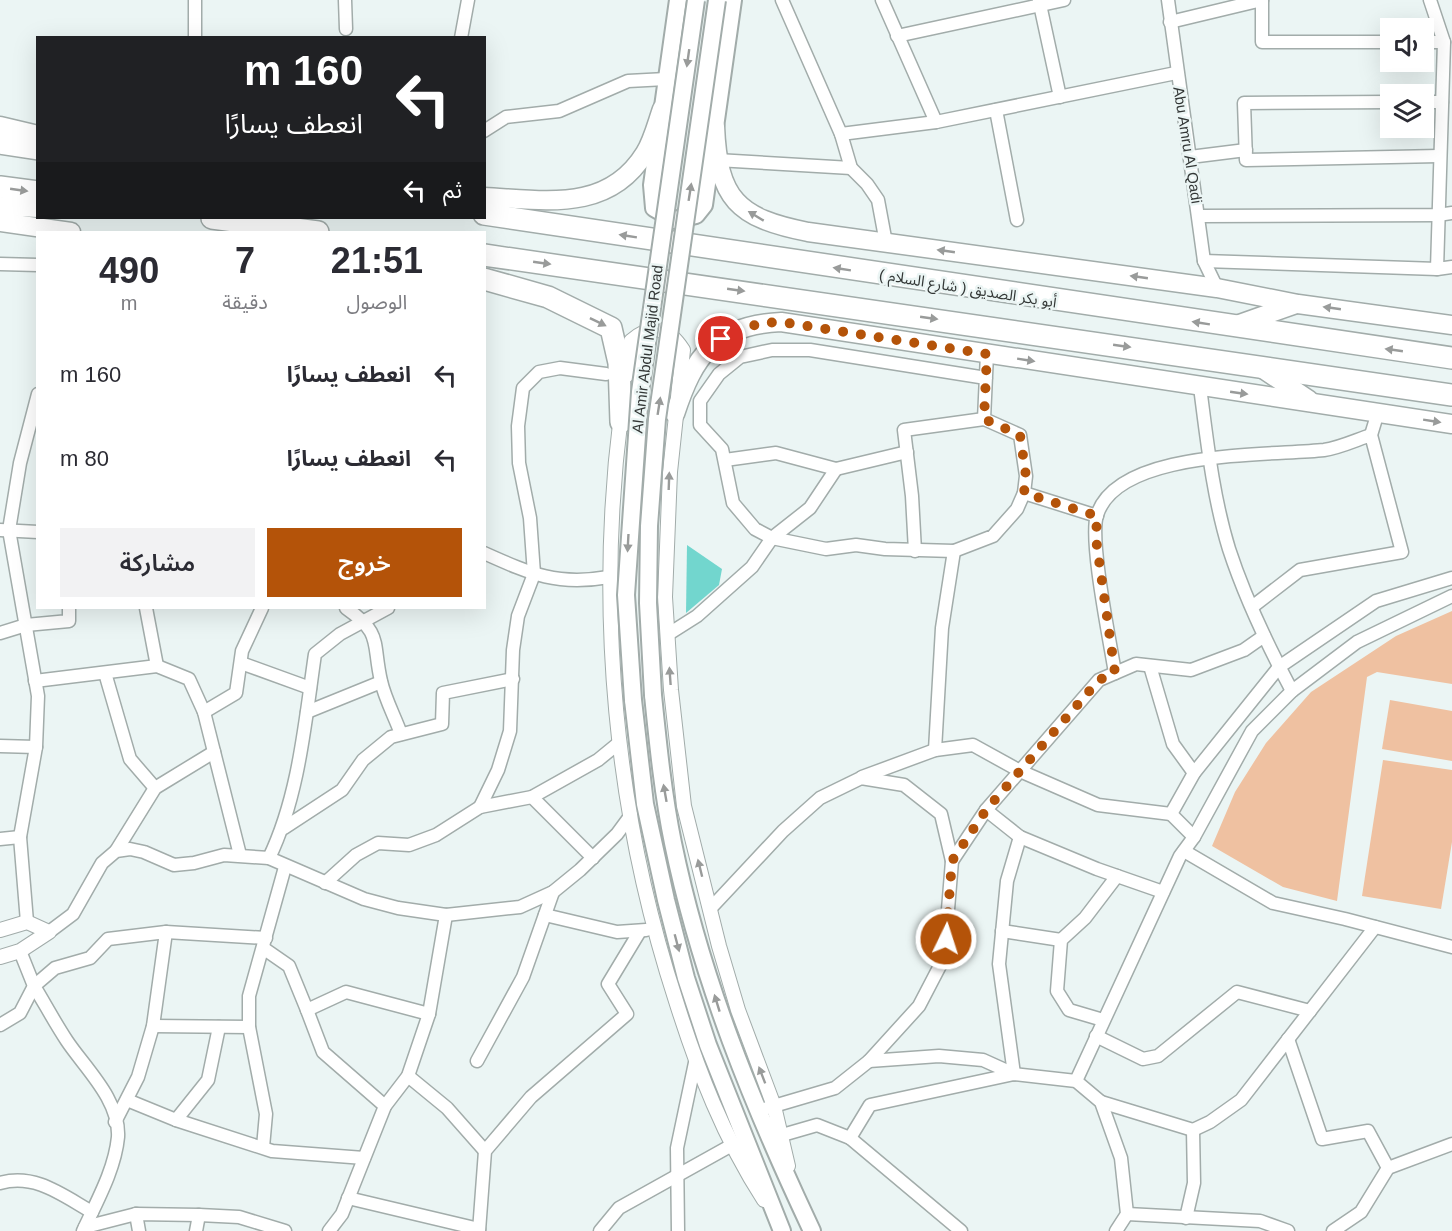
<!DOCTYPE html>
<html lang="ar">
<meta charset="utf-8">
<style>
:root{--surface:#fff;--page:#f2f2f3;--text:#2b2b33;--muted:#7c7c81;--accent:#b45309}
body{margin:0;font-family:Helvetica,"Noto Sans Arabic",sans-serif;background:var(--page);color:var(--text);direction:rtl;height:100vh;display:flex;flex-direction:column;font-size:22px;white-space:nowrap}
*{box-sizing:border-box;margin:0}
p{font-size:20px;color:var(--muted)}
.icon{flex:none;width:33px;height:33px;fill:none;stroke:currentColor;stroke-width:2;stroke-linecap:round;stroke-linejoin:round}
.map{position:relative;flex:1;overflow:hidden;direction:ltr}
.panel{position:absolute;left:36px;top:231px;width:450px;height:378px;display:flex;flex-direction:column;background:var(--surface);border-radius:0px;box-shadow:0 6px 24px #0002;direction:rtl}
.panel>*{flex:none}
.top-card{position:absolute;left:36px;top:36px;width:450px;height:183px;border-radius:0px;box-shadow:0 6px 24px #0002;direction:rtl;background:#202124;color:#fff;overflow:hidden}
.controls{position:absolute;left:1380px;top:18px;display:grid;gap:12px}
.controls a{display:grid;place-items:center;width:54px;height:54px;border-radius:0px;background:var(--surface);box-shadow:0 6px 24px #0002;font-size:30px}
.pin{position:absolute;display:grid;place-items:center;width:51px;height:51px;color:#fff;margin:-26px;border:3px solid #fff;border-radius:50%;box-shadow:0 2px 6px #0007}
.me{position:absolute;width:66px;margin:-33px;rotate:4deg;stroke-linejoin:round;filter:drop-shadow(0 0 4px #0008)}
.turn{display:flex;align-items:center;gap:21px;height:126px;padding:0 24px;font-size:27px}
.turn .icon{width:78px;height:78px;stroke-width:2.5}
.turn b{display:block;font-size:42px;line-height:51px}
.then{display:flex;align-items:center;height:57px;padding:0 24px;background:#0003;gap:12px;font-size:22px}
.eta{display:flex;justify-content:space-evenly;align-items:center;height:102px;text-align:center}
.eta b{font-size:36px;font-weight:600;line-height:42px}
.button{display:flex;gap:12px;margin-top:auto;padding:12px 24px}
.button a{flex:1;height:69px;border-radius:0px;background:var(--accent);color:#fff;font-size:24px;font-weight:600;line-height:69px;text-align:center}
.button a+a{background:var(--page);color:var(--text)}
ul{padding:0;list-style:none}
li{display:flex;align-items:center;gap:18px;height:84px;padding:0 24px}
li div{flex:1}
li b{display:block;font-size:22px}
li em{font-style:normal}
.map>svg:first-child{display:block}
.green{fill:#efc1a1}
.building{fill:#72d6ce}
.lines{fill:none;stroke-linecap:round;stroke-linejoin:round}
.minor-casing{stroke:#a2acaa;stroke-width:15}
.tertiary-casing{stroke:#a2acaa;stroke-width:16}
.secondary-casing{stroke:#a2acaa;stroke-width:20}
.primary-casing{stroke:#a2acaa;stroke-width:21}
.motorway-casing{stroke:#a2acaa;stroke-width:24}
.minor{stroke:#fff;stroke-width:12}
.tertiary{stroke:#fff;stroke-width:14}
.secondary{stroke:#fff;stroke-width:16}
.primary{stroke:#fff;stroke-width:18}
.motorway{stroke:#fff;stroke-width:21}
.secondary-bridge-casing{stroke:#a2acaa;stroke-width:20;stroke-linecap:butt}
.secondary-bridge{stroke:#fff;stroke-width:16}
.oneway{fill:#999b9a}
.route{stroke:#b45309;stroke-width:10;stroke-dasharray:0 18}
.labels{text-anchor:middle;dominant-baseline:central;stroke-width:5;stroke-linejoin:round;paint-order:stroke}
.street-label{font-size:15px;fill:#333736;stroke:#ebf5f4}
</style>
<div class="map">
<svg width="1452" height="1231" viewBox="0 0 1452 1231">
<rect width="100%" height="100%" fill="#ebf5f4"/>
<g class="green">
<path d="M1452,611V684L1377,672L1367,677L1337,901L1283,887L1212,846L1235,792L1266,743L1311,692L1396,636Z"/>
<path d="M1390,700L1452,711V761L1382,749Z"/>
<path d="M1383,760L1452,770V842L1441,909L1362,896Z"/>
</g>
<path class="building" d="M687,545L722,569L719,585L686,613Z"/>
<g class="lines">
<defs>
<g id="minor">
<path d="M345,0L346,29"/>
<path d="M782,0L841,134L851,168L867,184L878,200L886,243"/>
<path d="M882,0L936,122"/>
<path d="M1039,0L1060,97"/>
<path d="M1168,0L1204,261L1217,288"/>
<path d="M1430,0L1444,42L1437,269"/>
<path d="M1262,1V42H1390"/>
<path d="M1170,22L1262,0"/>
<path d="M897,36L1064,0"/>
<path d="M195,38V0"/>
<path d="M461,38L468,0"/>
<path d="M1424,42H1444"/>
<path d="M1390,102L1244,103L1246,160L1439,156"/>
<path d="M1424,102H1442"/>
<path d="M996,110L1017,220"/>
<path d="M484,131L506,117L559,111L628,81L666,79"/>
<path d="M841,134L936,122L1176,73"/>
<path d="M1190,157L1246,150"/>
<path d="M717,160L851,168"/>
<path d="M1200,216L1438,215L1452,213"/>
<path d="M1204,261L1437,269L1452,267"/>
<path d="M0,264L38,265"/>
<path d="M986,378L810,350H772L740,357L719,374L700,401V425L722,449L733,503L755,529L772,538L826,549L856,545L885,549L954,551L993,536L1017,509L1024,493L1026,476L1020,435L984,419L987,354"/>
<path d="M1200,387C1207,441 1213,497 1229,549C1245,598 1268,646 1292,691"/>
<path d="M725,460L776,453L836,469L907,452"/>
<path d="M1024,493L1097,516"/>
<path d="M0,530L38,532"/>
<path d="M915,551L912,496L904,430L984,419"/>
<path d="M484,553C531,574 557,586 609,577"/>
<path d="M1252,607L1300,570L1402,552L1371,435L1378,412"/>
<path d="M146,608L157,666"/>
<path d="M346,608C383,634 372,642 381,681C385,699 395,717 401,734"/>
<path d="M0,633L26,625L69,621V608"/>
<path d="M667,635L697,616L752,567L772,538L810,508L836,469"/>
<path d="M241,663L310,688"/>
<path d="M1150,666L1173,744L1194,773"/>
<path d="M105,673L130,759L155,788"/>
<path d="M1115,673C1110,641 1089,540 1097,515C1118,449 1269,456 1324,450C1339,448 1356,440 1371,435"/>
<path d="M35,681L157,666L189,679L204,712L240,855"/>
<path d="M204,712L236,693L242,651L262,608"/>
<path d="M307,712L381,682"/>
<path d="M0,746L36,747"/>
<path d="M935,750L942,628L954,551"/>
<path d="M862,777L935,750L973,745L1020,771L1098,805L1171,814"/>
<path d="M532,797L593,858"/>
<path d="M480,807L498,770L510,731L513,650L518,616L534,574L530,518L519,463L518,426L523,388L539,372L560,368L606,374"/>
<path d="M986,810L1020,837L1097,869L1163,892"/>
<path d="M284,828L342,790L363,760L391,737L442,724L443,693L513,679"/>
<path d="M1194,837L1171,814L1194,773L1279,667L1376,601L1452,578"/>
<path d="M0,839L20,837"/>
<path d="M116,851L155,788L214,752"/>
<path d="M1184,851L1273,903L1345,919L1452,947"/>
<path d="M269,858C299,796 305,722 315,654L340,634L388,608"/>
<path d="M952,861L986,810L1099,680L1136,664L1191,670L1244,650L1264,636"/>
<path d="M325,883L356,855L378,843L409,845L436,835L480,807L532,797L598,760L620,742"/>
<path d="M710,909L783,831L820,798L861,778L904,785L941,814L952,861L944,958L919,1006L869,1061L835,1088L767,1108"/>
<path d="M545,915L617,932L646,930"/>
<path d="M27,922L20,837L36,747L38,696L9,530L20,463L38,394"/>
<path d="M1002,931L1061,940"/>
<path d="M49,932L73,914L102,863L116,851L130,849L144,852L174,865L194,863L224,855L269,858L364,899L398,908L446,915L520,907L553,892L580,870L617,834L631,815"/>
<path d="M263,948L289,966L307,1010L346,992L429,1014"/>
<path d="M307,1010L323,1052L385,1106"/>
<path d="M1103,1020L1069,1010L1057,991L1061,940L1085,918L1117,876"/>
<path d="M0,1025L20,1013L34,986L20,951"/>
<path d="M153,1026L249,1027"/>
<path d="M1096,1036L1143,1059L1158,1056L1237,992L1310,1011"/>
<path d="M1288,1039L1322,1139L1368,1131L1388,1168"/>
<path d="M477,1061L523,977L553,892"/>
<path d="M869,1061L939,1056L983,1060L1014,1074"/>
<path d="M1014,1074L999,964L1007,881L1020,837"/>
<path d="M408,1076L447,1108L485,1151"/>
<path d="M1076,1081L1180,856L1194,837L1252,731L1292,691L1357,642L1452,596"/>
<path d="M127,1100L176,1120L272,1151L364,1158"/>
<path d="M1101,1102L1193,1130L1210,1122L1241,1100L1375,927"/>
<path d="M176,1120L208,1080L219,1027"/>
<path d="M115,1122L138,1077L153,1026L166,932"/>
<path d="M772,1138L817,1125L850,1138L961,1231"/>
<path d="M850,1138L870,1105L1014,1074L1076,1081L1101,1102L1121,1158L1127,1214L1116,1231"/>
<path d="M263,1147L266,1114L249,1027V996L285,867"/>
<path d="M0,1183C35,1173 62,1195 92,1212"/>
<path d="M348,1198L479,1229"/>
<path d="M136,1214L139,1231"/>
<path d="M1127,1214L1260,1221L1288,1231"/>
<path d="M1186,1218L1194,1183L1193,1130"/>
<path d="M83,1231C97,1201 115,1169 118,1137C120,1100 85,1068 67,1041C55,1023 45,1004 34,986L55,968L90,958L108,939L166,932L266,938"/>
<path d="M86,1231L85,1227L136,1214L199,1215L239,1217L285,1231"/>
<path d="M196,1231L199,1215"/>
<path d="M329,1231L342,1214L385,1106L408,1076L429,1014L446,915"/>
<path d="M479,1231L485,1151L531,1097L627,1014L608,984L640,931"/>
<path d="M600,1231L619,1208L732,1145"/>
<path d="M678,1231L677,1148L696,1058"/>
<path d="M1333,1231L1361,1212L1388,1168L1452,1144"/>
</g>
<g id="tertiary">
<path d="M627,375L631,341C652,323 668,327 683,350L670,472L665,597L671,690L684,806L719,946L738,1010L774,1106L788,1166"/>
<path d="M621,415C596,611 615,814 676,1001C698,1071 724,1138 764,1200"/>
<path d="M0,930L27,922L49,932L20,951L0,957"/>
</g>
<g id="secondary">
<path d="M678,0L652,185L654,208L675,220L696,215L704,205L733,0"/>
<path d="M653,695C658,744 663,794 673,843C701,979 753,1106 812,1231"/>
<path d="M633,700L645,804L666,900L686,978L708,1045L782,1231"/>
</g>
<g id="primary">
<path d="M0,126L38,135"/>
<path d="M715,126C718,199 737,218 808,232L1217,288L1298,304L1452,325"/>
<path d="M484,197C545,200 608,213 645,153C653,140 657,123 662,109"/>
<path d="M0,206L38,208"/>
<path d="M0,222L71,232"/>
<path d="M1234,326L1296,304"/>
<path d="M1260,367L1309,400"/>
<path d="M675,414C694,356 715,325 781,322L1452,424"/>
</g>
<g id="motorway">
<path d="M0,143L38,149"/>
<path d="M0,187L38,192"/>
<path d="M484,214L1452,358"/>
<path d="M212,218L318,232"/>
<path d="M484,255L1452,395"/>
<path d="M484,279L548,297L611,328L619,363L621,422"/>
</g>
</defs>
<use href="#minor" class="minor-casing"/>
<use href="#tertiary" class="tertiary-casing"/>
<use href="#secondary" class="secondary-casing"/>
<use href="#primary" class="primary-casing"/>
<use href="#motorway" class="motorway-casing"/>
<use href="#minor" class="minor"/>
<use href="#tertiary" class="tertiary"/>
<use href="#secondary" class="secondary"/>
<use href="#primary" class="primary"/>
<use href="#motorway" class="motorway"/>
<defs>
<g id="secondary-bridge">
<path d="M653,695L648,603L649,526L657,419L717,0"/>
<path d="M633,700L626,595L640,392L696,0"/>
</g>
</defs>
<use href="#secondary-bridge" class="secondary-bridge-casing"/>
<use href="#secondary-bridge" class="secondary-bridge"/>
</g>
<defs><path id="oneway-solid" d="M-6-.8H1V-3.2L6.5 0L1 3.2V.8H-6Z" transform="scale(1.5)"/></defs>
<g class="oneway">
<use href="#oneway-solid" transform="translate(688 58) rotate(98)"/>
<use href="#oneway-solid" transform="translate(19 190) rotate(8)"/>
<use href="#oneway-solid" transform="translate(690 192) rotate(-81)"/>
<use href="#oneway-solid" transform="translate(756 216) rotate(-149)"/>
<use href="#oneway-solid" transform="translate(628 236) rotate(-171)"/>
<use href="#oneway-solid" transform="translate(946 251) rotate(-172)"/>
<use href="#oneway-solid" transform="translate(542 263) rotate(8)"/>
<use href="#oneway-solid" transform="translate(842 269) rotate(-171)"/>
<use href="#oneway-solid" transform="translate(1139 277) rotate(-172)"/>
<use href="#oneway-solid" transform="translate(736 290) rotate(8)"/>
<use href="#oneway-solid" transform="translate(1332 308) rotate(-172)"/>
<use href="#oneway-solid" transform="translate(929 318) rotate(8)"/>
<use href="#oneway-solid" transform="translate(598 322) rotate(26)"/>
<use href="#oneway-solid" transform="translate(1201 323) rotate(-171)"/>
<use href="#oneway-solid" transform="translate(1122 346) rotate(8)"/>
<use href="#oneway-solid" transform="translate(1394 350) rotate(-172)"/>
<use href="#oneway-solid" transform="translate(1026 360) rotate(9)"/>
<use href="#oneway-solid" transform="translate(1239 393) rotate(8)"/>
<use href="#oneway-solid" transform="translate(659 406) rotate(-81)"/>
<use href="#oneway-solid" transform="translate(1432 421) rotate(9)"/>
<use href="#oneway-solid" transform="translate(669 481) rotate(-88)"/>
<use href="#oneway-solid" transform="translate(628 543) rotate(93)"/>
<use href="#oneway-solid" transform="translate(670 676) rotate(-94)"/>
<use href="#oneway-solid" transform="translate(665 793) rotate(-100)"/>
<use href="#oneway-solid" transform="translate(700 868) rotate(-104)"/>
<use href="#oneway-solid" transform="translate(677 943) rotate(75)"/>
<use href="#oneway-solid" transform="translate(717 1003) rotate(-107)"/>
<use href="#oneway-solid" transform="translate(762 1075) rotate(-111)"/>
</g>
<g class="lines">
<path class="route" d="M721,339L760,323L781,322L987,354L984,419L1020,435L1026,476L1024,493L1097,516L1096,539L1115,673L1099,680L986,810L952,861L946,939"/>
</g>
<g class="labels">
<g class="street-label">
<text transform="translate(1188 145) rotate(81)">Abu Amru Al Qadi</text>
<text transform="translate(968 288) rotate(9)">( شارع السلام ) أبو بكر الصديق</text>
<text transform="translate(647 349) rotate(-83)">Al Amir Abdul Majid Road</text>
</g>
</g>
</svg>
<div class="controls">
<a><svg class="icon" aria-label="sound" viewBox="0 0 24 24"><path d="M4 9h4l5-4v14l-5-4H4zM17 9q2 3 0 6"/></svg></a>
<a><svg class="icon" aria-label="layers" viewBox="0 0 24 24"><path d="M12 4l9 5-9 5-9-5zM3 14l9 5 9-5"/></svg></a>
</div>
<div class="pin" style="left:721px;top:339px;background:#d93025"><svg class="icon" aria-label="arrive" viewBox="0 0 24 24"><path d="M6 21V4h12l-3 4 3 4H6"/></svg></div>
<svg class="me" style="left:946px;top:939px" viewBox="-20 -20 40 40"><circle r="17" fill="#b45309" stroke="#fff" stroke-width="3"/><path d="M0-11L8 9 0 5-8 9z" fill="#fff"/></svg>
<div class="top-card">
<div class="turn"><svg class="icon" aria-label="left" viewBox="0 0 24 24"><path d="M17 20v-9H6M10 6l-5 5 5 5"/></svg><div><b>160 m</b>انعطف يسارًا</div></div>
<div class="then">ثم<svg class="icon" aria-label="left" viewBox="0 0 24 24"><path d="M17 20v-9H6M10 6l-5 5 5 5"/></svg></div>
</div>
<section class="panel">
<div class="eta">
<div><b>21:51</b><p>الوصول</p></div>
<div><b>7</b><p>دقيقة</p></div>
<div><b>490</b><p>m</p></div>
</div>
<ul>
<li><svg class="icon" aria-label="left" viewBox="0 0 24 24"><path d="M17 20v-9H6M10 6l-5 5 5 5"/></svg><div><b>انعطف يسارًا</b></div><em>160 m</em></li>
<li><svg class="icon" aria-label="left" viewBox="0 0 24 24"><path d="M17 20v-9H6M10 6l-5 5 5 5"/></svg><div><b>انعطف يسارًا</b></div><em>80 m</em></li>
</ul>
<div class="button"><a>خروج</a><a>مشاركة</a></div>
</section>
</div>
